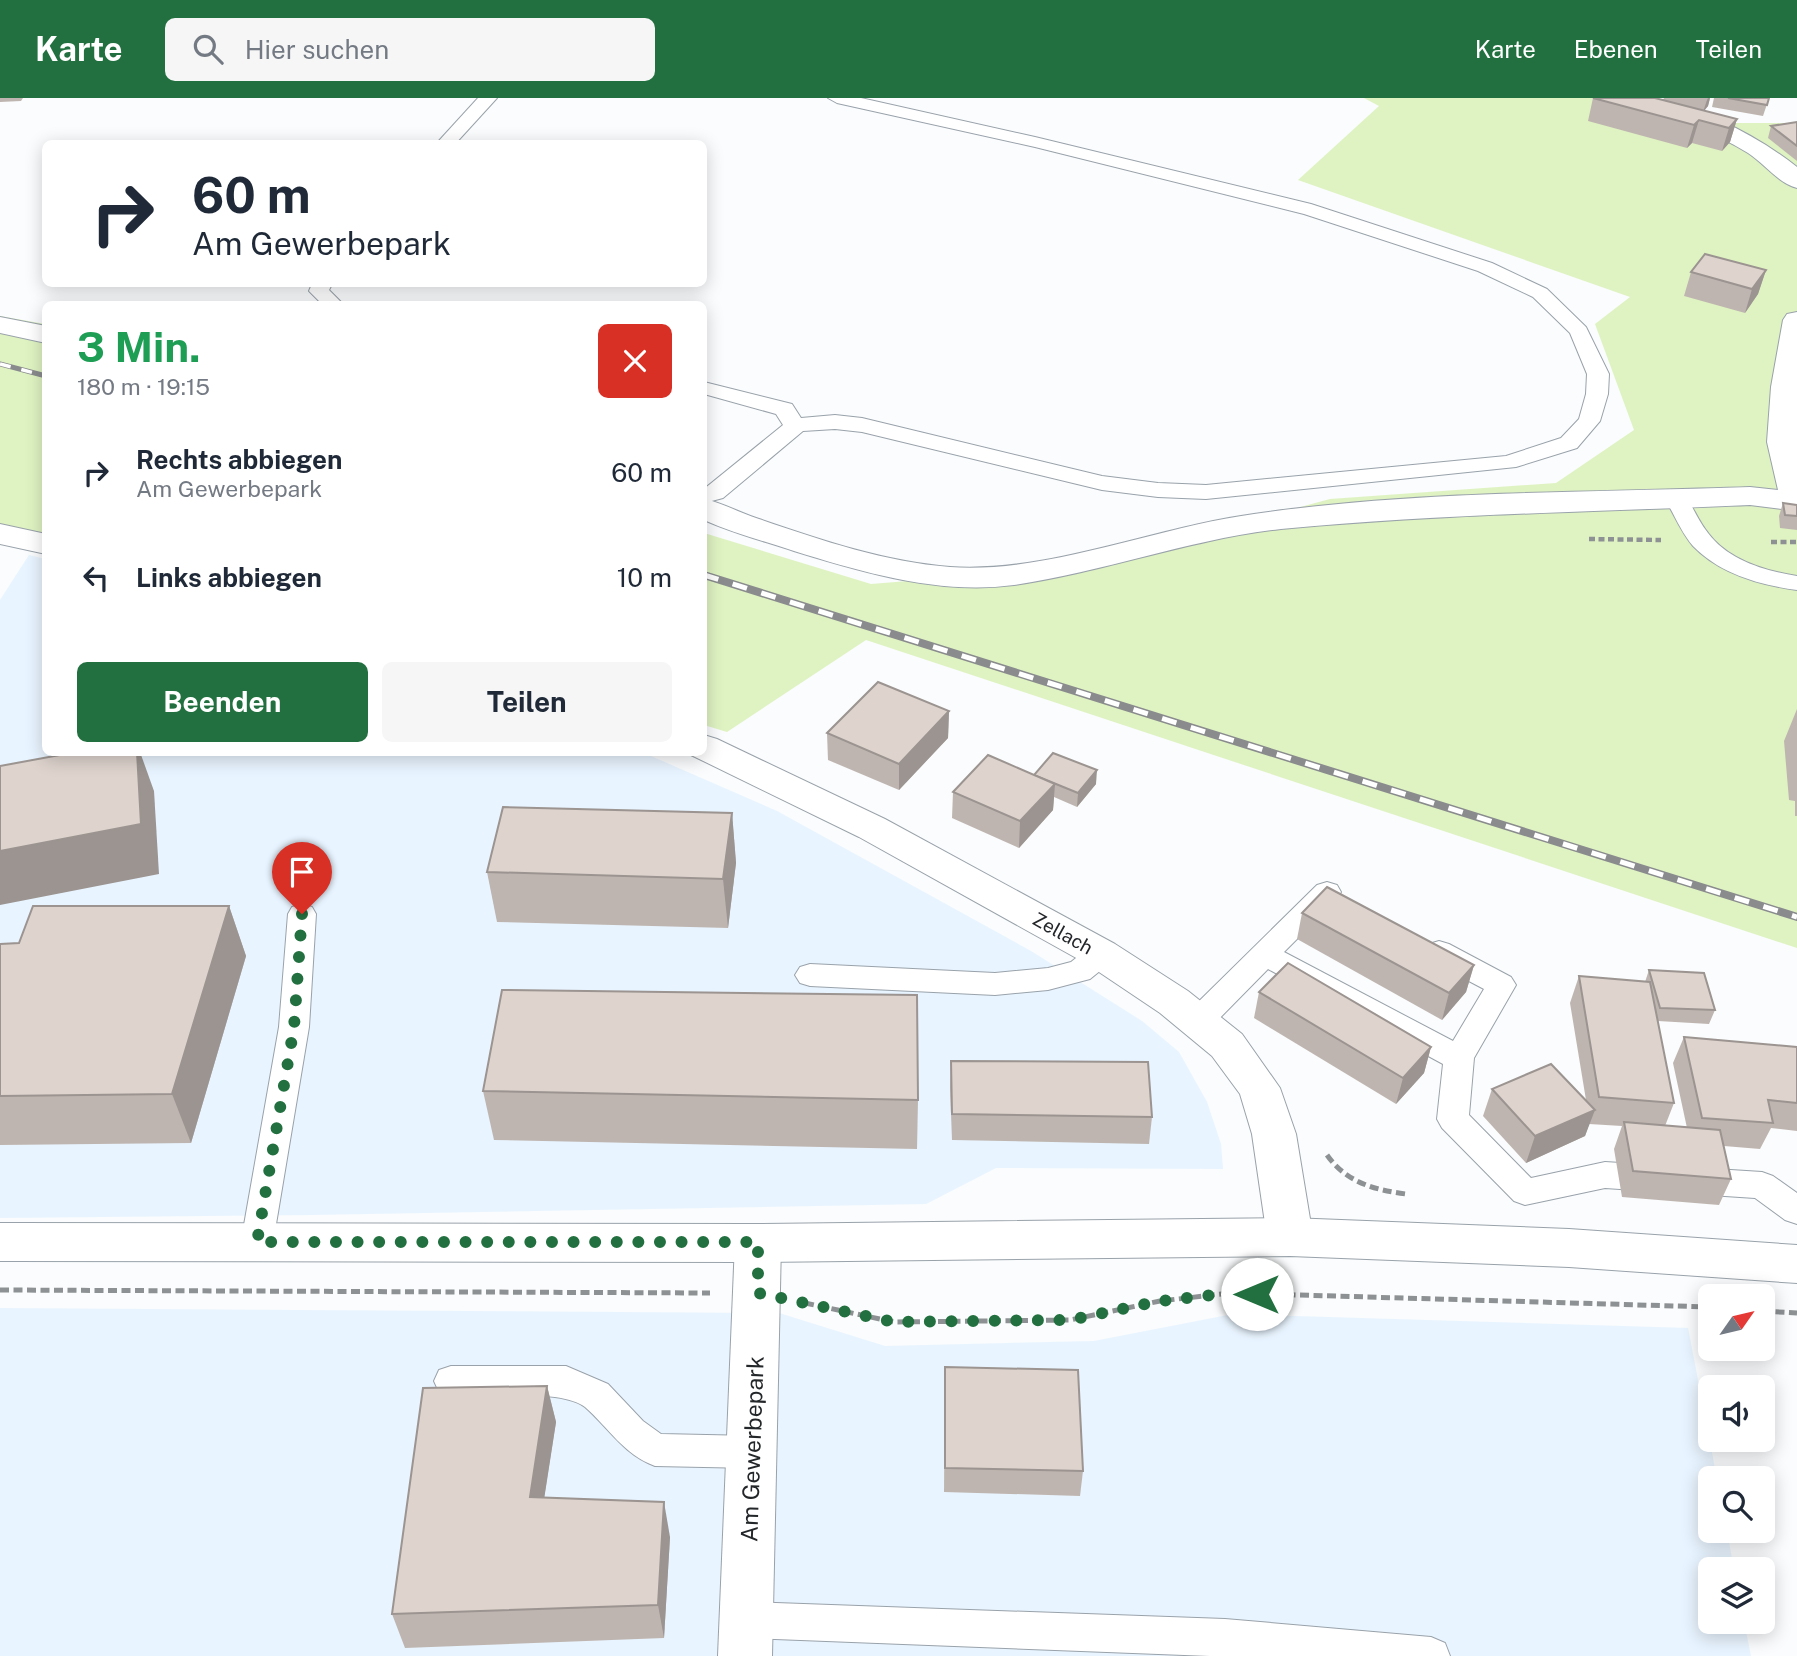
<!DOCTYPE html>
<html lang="de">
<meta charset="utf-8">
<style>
:root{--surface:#fff;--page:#f6f6f7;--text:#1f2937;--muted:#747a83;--accent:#22703f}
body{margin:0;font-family:"Public Sans",sans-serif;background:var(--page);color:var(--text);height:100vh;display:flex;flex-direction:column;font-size:26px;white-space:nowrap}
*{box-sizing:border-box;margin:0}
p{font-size:23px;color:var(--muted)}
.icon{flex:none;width:38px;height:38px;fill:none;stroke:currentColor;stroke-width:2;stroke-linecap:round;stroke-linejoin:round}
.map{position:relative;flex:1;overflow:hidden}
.panel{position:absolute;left:42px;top:203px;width:665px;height:455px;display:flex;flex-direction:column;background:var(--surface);border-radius:10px;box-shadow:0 4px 18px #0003}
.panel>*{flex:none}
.hud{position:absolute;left:42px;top:42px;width:665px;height:147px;border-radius:10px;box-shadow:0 4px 18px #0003;background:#fff;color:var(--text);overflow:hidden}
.needle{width:46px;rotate:56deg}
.fabs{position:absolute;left:1698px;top:1186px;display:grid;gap:14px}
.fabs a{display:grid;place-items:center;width:77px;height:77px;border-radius:10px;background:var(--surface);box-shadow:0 4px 18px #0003;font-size:35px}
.pin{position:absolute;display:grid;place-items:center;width:60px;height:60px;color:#fff;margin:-72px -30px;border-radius:50% 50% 50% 0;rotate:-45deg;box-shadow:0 0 7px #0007}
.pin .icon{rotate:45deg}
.me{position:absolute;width:77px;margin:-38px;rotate:270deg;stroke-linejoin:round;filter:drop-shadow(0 0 5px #0008)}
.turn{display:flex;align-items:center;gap:24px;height:147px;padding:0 35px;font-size:32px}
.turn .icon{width:91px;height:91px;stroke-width:2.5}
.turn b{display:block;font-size:49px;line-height:60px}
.round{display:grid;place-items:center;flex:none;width:74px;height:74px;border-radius:10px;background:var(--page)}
.head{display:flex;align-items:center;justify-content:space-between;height:119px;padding:0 35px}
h1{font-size:42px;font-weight:700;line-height:52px;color:#1e9e55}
.cta{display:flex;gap:14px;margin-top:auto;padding:14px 35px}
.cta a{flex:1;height:80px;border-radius:10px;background:var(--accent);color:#fff;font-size:28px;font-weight:700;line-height:80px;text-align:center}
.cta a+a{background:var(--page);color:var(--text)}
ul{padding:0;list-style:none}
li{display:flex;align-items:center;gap:21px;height:105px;padding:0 35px}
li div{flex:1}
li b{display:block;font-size:26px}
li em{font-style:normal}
header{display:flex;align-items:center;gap:42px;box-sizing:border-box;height:98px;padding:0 35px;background:var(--accent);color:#fff}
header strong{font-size:33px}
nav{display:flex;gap:38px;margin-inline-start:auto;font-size:24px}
.search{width:490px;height:63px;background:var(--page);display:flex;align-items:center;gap:18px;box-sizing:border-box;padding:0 24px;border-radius:10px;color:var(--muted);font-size:26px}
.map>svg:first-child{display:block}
.built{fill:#e8f4ff}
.green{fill:#dff3c2}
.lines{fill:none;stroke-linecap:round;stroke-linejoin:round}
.service-casing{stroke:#99a2aa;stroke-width:2}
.minor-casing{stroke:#99a2aa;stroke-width:2}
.primary-casing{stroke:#99a2aa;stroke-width:2}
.path-far1{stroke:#8e9193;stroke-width:4.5;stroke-dasharray:6 3.5;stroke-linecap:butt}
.path{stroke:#8e9193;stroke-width:5;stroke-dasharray:9 4.5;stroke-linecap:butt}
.service{fill:#fff;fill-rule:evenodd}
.minor{fill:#fff;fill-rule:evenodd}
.primary{fill:#fff;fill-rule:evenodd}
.rail-far1-casing{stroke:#898b8d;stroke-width:5}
.rail-casing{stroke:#898b8d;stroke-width:8}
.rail-far1{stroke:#fff;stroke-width:3.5;stroke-dasharray:11;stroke-linecap:butt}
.rail{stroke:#fff;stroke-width:5;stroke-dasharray:15;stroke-linecap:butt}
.wall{fill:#bfb5b0}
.shaded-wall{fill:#9b9490}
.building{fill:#ded3cd;stroke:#9b9490;stroke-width:2}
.route{stroke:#22703f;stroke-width:12;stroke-dasharray:0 21.6}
.labels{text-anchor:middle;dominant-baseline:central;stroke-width:5;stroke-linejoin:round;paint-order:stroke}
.street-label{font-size:19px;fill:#24272a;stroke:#fff}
.near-street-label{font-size:23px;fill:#24272a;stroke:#fff}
</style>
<header>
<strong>Karte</strong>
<div class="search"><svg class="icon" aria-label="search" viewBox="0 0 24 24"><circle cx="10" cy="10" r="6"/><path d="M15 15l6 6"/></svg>Hier suchen</div>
<nav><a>Karte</a><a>Ebenen</a><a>Teilen</a></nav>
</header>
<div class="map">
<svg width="1797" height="1558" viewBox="0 0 1797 1558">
<rect width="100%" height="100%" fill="#fafcfd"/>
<g class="built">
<path d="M29,457L45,461L46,654L644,655L777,713L1031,853L1142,923L1179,954L1207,1004L1221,1046L1223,1071L996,1070L926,1106L312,1117L0,1120V502Z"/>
<path d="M0,1210L779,1215L885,1248L1094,1243L1233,1216L1688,1230L1717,1381H1710V1433H1727L1734,1472H1710V1524H1744L1751,1558H0Z"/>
</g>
<g class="green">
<path d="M1364,0H1653L1720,25H1797V850L866,542L727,634L704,627V435L871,486L1079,469L1330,401L1556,385L1634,332L1595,226L1630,199L1298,82L1379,8Z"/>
<path d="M0,218L45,226V447L0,440Z"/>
</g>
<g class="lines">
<defs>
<g id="service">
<path d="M478,0H497L455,46H436Z"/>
<path d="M828,0H861L1035,39L1311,106L1492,165L1547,191L1586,229L1609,276L1608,296L1600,323L1577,350L1516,369L1206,401L1158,399L1102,392L862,334L835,331L803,333L723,400L704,405V391L783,327L776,316L704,296V284L792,306L801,320L835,317L862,320L1102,378L1158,385L1206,387L1506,358L1561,340L1579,321L1586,296L1587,276L1570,235L1533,199L1478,173L1304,116L1035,49L837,5Z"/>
<path d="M312,186H332L329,192L343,206H322L309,193Z"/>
<path d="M1676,394L1684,396C1693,408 1698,423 1708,435C1728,462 1765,473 1797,478V492C1760,487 1720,476 1693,448C1681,434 1674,416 1665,401L1668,396Z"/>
<path d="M1327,784L1337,787L1341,794L1337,801L1284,854L1453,943L1484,891L1429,862L1424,854L1429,846L1439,843L1449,846L1511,879L1516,887L1474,960L1469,1017L1531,1080L1605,1064L1762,1074L1773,1078L1797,1095V1126L1785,1122L1755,1100L1605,1090L1525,1107L1514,1103L1442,1030L1437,1021L1443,966L1268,871L1209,931L1198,934L1187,931L1183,923L1187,915L1317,787Z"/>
<path d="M302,806L312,809L316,816L309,929L273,1144L269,1154L257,1158L245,1154L241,1144L279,929L288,816L292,809Z"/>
<path d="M1101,845L1111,848L1116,856L1111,864L1090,881L1048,892L995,897L810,888L800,885L795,877L800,869L810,866L995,875L1048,870L1071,864L1091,848Z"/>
<path d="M451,1268H566L608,1286L643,1323L661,1336L752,1338L765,1343L770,1354L765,1365L752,1370L655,1368C623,1356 609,1330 585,1309C563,1291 482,1298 451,1298L439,1294L434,1283L439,1272Z"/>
<path d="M746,1504L1225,1521L1431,1539L1445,1545L1450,1558H1210L746,1540L733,1535L727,1522L733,1509Z"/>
</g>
<g id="minor">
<path d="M1618,0C1630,0 1644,0 1656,1C1708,13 1756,37 1797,69V90C1778,85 1765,66 1748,55C1710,31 1664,19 1622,5Z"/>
<path d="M1797,214V413L1750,407C1594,414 1437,416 1281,431C1190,441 1104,474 1014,487C940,497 865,475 794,453C764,443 733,435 704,422V401C723,405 740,415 759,421C820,442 885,464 950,469C1047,476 1156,429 1254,416C1418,392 1585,395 1750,389L1778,392L1767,344L1771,289L1783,222L1787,216Z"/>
<path d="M0,219L46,228V245L0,235Z"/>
<path d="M0,426L46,436V456L0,446Z"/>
<path d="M704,637L717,641L885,721L1115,846L1188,893L1242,936L1280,990L1296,1036L1313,1139L1306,1152L1290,1158L1274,1152L1267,1139L1252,1036L1240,996L1212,958L1160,915L1087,866L859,739L691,657L689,654H704Z"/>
<path d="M758,1126L774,1132L781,1145L772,1558H718L735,1145L742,1132Z"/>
</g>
<path id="primary" d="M1290,1120L1569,1131L1797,1147V1185L1569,1169L1290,1158L758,1164L0,1163V1125L758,1126Z"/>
</defs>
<use href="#service" class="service-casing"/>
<use href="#minor" class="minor-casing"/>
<use href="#primary" class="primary-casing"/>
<g class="path-far1">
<path d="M1589,441L1661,442"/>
<path d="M1771,444H1797"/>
</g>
<g class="path">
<path d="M1327,1057C1346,1084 1374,1092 1406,1096"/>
<path d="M0,1192L710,1195"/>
<path d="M805,1205L894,1224L1070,1222L1160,1203L1231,1195L1710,1209"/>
<path d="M1762,1213L1797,1215"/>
</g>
<use href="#service" class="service"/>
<use href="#minor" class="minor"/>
<use href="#primary" class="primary"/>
<defs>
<path id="rail-far1" d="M0,266L46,278"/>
<path id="rail" d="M704,477L1797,819"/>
</defs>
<use href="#rail-far1" class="rail-far1-casing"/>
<use href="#rail" class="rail-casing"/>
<use href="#rail-far1" class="rail-far1"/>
<use href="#rail" class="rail"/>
</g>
<g class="wall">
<path d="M0,0H23L21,3L0,4Z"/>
<path d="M1593,0L1663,2L1664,0H1710L1708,8L1704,13L1737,21L1730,44L1722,53L1692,45L1687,50L1588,23Z"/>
<path d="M1714,0H1769L1763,18L1712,9Z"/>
<path d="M1797,24V63L1768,40L1771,28Z"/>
<path d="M1766,172L1758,196L1745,215L1684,198L1691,174Z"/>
<path d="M1783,405L1797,407V432L1780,430L1779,418Z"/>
<path d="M1797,611V718H1795V703L1789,702L1784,643Z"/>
<path d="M949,613L948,640L899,692L828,662L827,635Z"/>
<path d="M1034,677L1096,686L1077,709L1054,699L1053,712L1019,750L952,720L953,694Z"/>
<path d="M732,715L736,765L728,830L497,824L487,774Z"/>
<path d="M229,808L246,858L191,1045L0,1047V846L19,845Z"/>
<path d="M1302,815L1474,867L1466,894L1442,922L1297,841Z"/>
<path d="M1649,872L1715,912L1709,926L1658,923L1674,1005L1665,1028L1687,1030L1673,965L1684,939L1797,949V1033L1771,1030L1760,1051L1724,1048L1731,1081L1719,1107L1622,1099L1614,1051L1622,1028L1589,1026L1585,1038L1526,1065L1483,1018L1492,991L1586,1002L1570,905L1579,878L1645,884Z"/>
<path d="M1259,894L1431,949L1424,975L1396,1006L1254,920Z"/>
<path d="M951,963L1152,1019L1149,1046L952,1042L950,989Z"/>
<path d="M483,993L918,1002L917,1051L494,1042Z"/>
<path d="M945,1269L1083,1373L1080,1398L944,1394Z"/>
<path d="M547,1288L556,1324L544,1400L670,1439L664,1540L405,1550L392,1516Z"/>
</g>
<g class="shaded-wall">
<path d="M1708,0H1710L1708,8L1703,14L1707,2Z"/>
<path d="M1737,21L1730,44L1722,53L1729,30Z"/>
<path d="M1699,22L1692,45L1687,50L1694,27Z"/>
<path d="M1766,172L1758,196L1745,215L1752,191Z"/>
<path d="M949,613L948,640L899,692V666Z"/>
<path d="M137,654H140L154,693L159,776L0,807V753Z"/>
<path d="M1097,672L1096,686L1077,709L1078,695Z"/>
<path d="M1055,686L1053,712L1019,750L1020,723Z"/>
<path d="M732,715L736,765L728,830L723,781Z"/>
<path d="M229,808L246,858L191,1045L172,996Z"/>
<path d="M1474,867L1466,894L1442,922L1449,895Z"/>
<path d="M1431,949L1424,975L1396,1006L1403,980Z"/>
<path d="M1595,1012L1585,1038L1526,1065L1535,1038Z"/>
<path d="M547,1288L556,1324L539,1434L530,1399Z"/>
<path d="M664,1404L670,1439L664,1540L658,1507Z"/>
</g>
<g class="building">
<path d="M1593,0H1655L1737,21L1729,30L1699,22L1694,27Z"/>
<path d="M1728,0H1769L1767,7Z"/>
<path d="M1797,24V48L1771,28Z"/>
<path d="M1705,156L1766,172L1752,191L1691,174Z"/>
<path d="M1783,405L1797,407V418L1785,417Z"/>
<path d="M878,584L949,613L899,666L827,635Z"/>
<path d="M76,654H137L141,726L0,753V668Z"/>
<path d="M1053,655L1097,672L1078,695L1034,677Z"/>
<path d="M988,657L1055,686L1020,723L953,694Z"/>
<path d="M503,709L732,715L723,781L487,774Z"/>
<path d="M1327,789L1474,867L1449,895L1302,815Z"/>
<path d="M33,808H229L172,996L0,998V846L19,845Z"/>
<path d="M1288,865L1431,949L1403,980L1259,894Z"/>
<path d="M1649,872L1704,875L1715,912L1660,910Z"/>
<path d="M1579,878L1650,884L1674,1005L1599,999Z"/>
<path d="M502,892L917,897L918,1002L483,993Z"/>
<path d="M1684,939L1797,949V1005L1768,1002L1773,1025L1702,1020Z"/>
<path d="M951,963L1148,964L1152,1019L952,1016Z"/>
<path d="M1551,966L1595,1012L1535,1038L1492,991Z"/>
<path d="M1624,1024L1720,1032L1731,1081L1633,1073Z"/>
<path d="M945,1269L1078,1272L1083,1373L945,1370Z"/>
<path d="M547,1288L530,1399L664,1404L658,1507L392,1516L423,1290Z"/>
</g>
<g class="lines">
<path class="route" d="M302,816L294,929L257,1144H758V1195L894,1224L1070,1222L1160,1203L1231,1195L1257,1196"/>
</g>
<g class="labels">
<g class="street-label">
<text transform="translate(1063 835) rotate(29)">Zellach</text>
</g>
<g class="near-street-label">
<text transform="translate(752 1351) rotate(-88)">Am Gewerbepark</text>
</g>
</g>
</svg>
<div class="fabs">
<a><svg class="needle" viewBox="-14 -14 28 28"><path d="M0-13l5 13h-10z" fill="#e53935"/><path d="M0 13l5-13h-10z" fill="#747a83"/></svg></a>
<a><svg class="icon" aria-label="sound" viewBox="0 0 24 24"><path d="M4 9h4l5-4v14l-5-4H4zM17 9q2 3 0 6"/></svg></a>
<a><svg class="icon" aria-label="search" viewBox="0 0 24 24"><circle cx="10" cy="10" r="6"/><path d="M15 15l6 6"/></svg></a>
<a><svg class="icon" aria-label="layers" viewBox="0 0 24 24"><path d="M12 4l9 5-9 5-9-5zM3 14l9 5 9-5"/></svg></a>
</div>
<div class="pin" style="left:302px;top:816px;background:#d93025"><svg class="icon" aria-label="arrive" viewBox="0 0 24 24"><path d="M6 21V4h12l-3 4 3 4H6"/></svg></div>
<svg class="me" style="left:1257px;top:1196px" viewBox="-20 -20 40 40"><circle r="19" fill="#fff"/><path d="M0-13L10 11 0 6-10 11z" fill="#22703f"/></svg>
<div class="hud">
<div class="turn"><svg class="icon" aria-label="right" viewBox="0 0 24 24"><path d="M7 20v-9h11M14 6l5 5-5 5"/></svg><div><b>60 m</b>Am Gewerbepark</div></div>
</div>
<section class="panel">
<div class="head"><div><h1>3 Min.</h1><p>180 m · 19:15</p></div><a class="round" style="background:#d93025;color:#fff"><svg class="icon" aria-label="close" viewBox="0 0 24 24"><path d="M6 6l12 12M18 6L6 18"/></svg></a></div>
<ul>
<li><svg class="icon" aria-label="right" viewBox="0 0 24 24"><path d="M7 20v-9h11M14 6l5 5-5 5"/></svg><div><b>Rechts abbiegen</b><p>Am Gewerbepark</p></div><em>60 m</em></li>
<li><svg class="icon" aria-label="left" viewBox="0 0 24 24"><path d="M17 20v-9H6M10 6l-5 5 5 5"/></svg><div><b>Links abbiegen</b></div><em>10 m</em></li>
</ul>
<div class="cta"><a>Beenden</a><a>Teilen</a></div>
</section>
</div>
